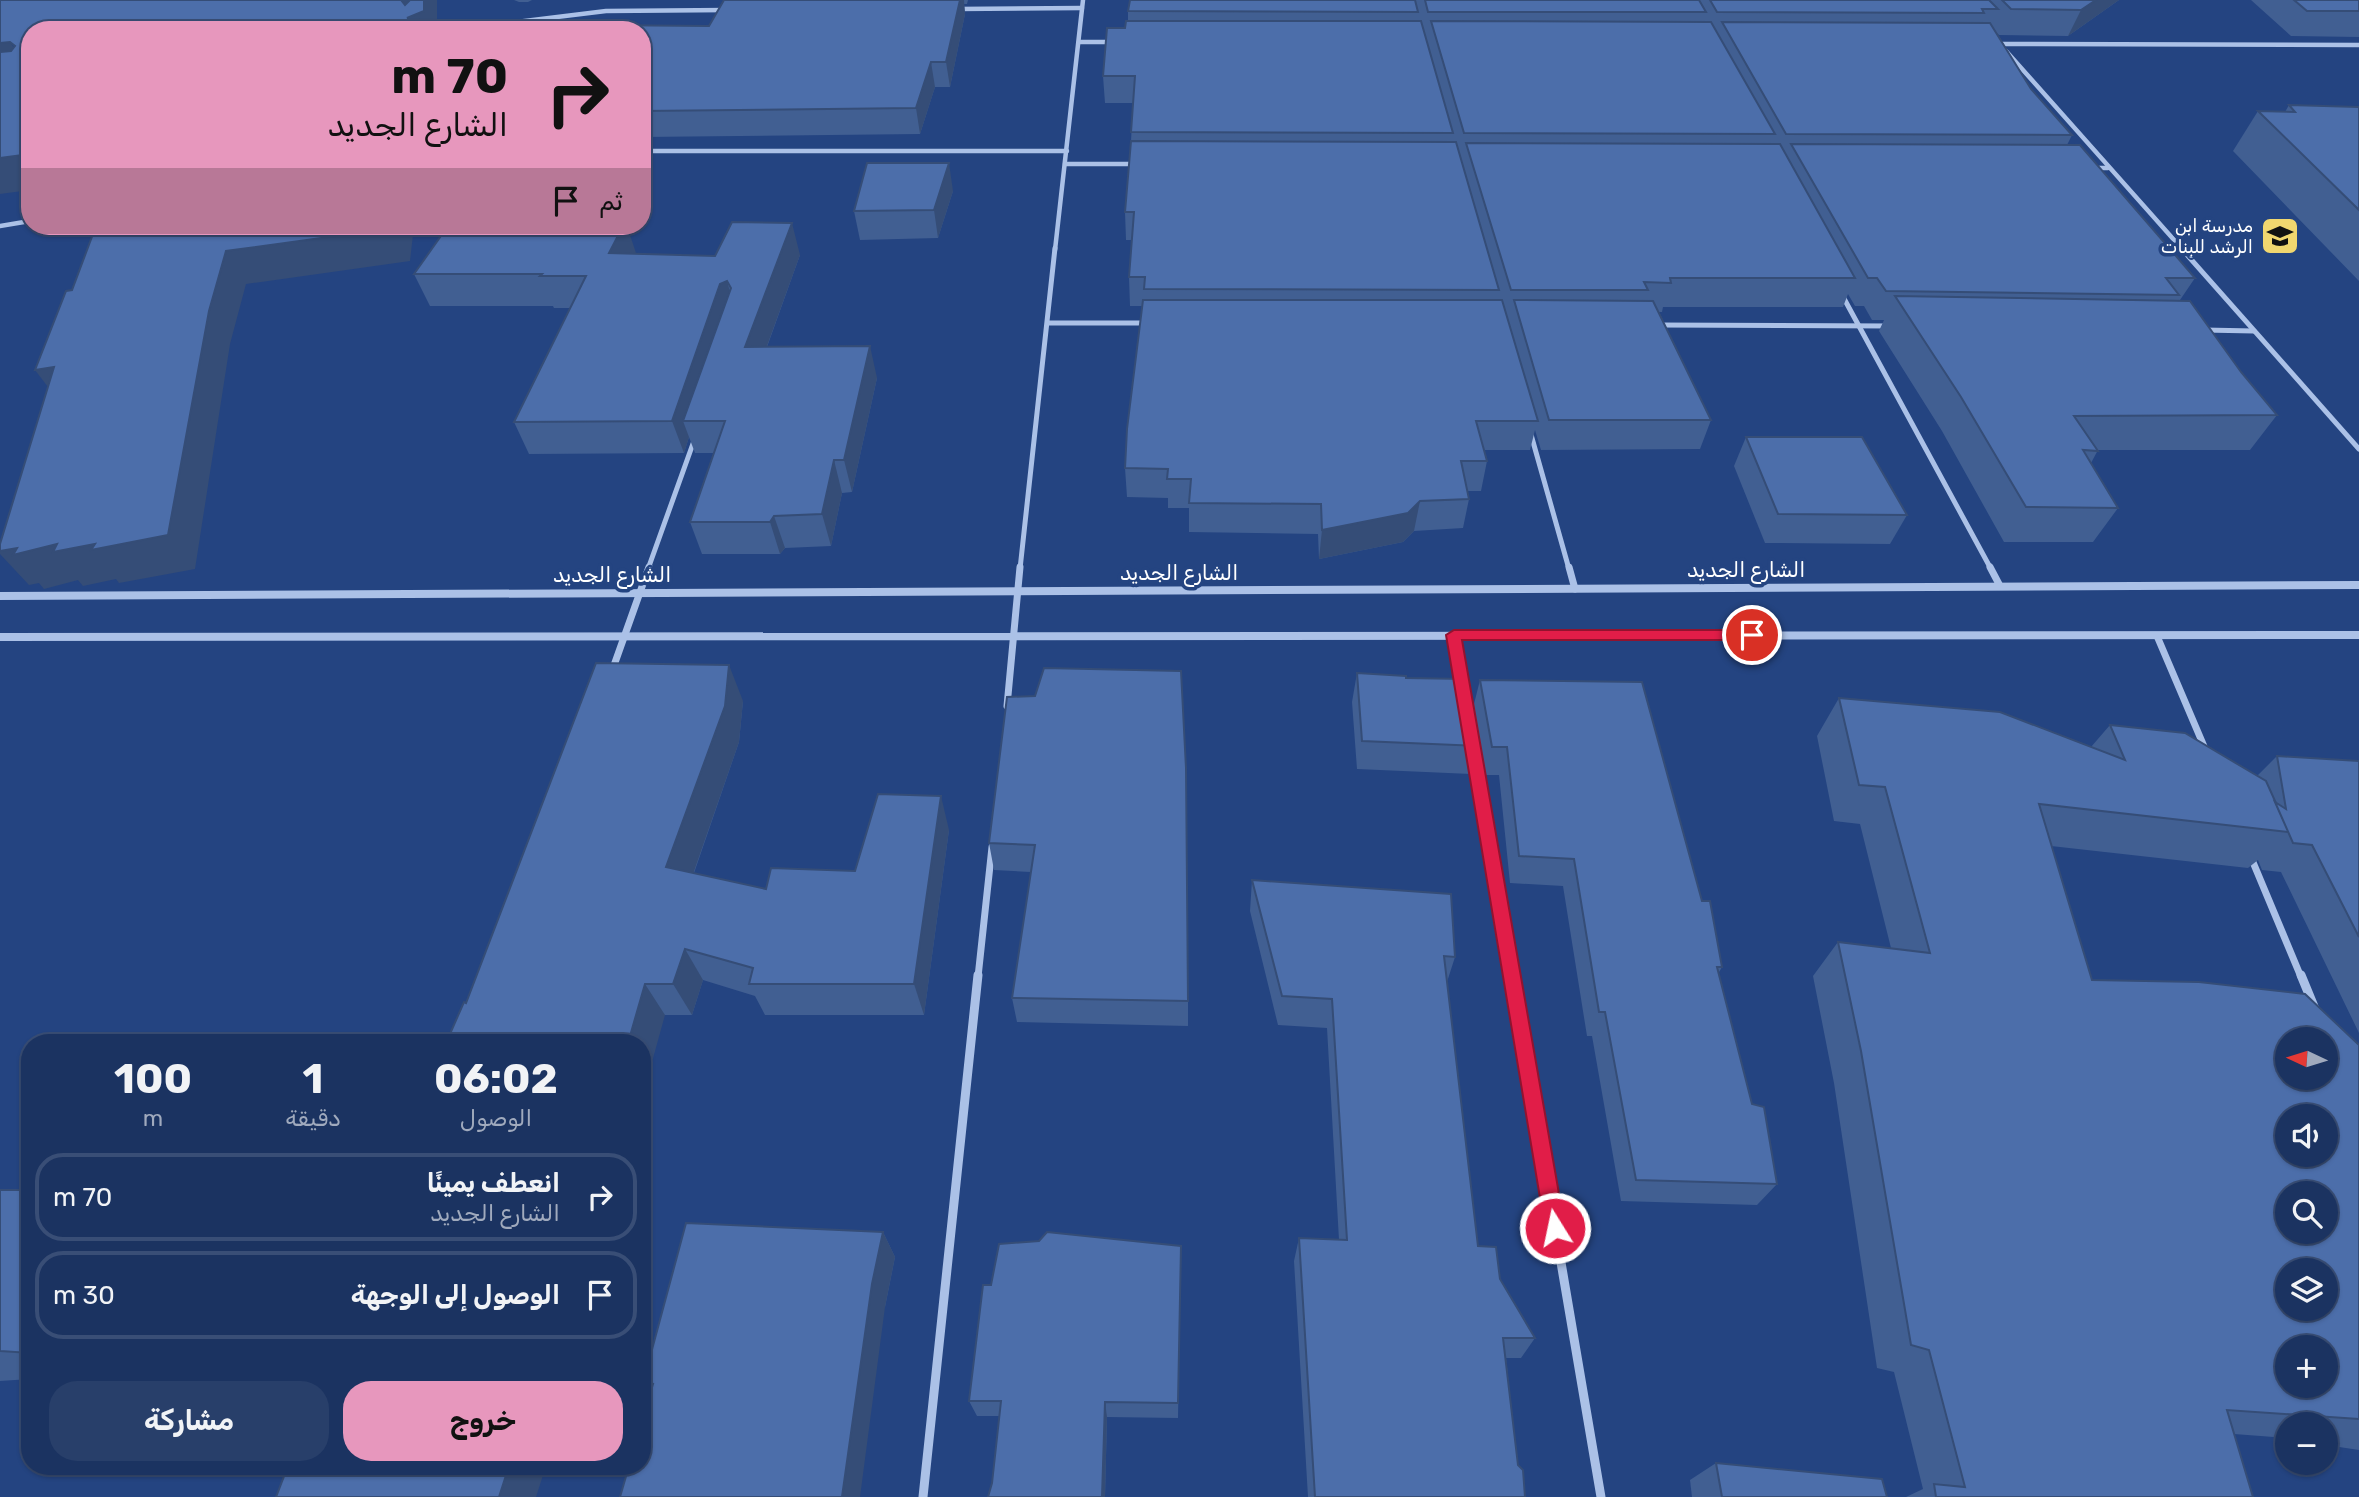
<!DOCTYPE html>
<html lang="ar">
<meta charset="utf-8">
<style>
:root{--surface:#1b3361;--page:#283f6a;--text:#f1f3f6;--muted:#a0aabd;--line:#394e76;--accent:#e797bd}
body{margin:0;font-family:Rubik,"Noto Naskh Arabic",sans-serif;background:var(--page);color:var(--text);direction:rtl;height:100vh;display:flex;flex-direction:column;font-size:26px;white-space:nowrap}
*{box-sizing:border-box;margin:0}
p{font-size:23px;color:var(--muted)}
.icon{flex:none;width:38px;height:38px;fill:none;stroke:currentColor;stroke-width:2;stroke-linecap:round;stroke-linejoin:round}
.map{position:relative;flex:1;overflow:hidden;direction:ltr}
.sheet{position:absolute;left:21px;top:1034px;width:630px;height:441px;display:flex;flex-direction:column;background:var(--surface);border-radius:28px;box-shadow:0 2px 5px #0004,0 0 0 2px var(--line);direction:rtl}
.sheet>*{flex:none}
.hud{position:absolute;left:21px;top:21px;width:630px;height:214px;border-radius:28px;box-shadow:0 2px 5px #0004,0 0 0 2px var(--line);direction:rtl;background:#e797bd;color:#111;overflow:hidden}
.needle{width:46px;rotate:274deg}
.buttons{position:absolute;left:2275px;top:1027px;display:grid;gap:14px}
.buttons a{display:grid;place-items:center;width:63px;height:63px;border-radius:50%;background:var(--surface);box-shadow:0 2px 5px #0004,0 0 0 2px var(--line);font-size:35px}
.pin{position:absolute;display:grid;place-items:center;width:60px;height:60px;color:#fff;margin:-30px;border:4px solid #fff;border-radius:50%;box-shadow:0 2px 7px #0007}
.me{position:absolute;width:77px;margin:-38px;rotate:350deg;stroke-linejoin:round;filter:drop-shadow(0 0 5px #0008)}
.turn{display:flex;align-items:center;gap:24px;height:147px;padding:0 28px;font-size:32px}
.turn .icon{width:91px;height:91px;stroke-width:2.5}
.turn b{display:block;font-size:49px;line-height:60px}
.then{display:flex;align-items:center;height:66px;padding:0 28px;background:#0003;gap:14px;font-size:26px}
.eta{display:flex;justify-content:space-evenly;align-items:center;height:119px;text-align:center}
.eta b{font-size:42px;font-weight:700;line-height:49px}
.primary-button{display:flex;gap:14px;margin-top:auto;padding:14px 28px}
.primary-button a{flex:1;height:80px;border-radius:28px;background:var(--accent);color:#111;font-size:28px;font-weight:700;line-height:80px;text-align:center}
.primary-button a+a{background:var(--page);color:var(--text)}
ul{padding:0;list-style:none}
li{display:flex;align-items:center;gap:21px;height:88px;margin:0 14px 10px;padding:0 14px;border:4px solid var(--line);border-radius:28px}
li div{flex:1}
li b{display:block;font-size:26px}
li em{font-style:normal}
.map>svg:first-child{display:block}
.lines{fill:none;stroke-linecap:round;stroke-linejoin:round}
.minor-far3{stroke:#abc1e7;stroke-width:4.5}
.minor-far2{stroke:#abc1e7;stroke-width:5}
.minor-far1{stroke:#abc1e7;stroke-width:7}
.minor{stroke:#abc1e7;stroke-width:9}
.tertiary{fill:#abc1e7;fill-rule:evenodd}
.wall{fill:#415f92}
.shaded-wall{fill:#354d77}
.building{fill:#4c6eaa;stroke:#354d77;stroke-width:2;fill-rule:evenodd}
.route{fill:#e11d48;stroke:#92132f;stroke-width:2}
.labels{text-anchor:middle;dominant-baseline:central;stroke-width:7;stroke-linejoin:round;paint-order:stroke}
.far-poi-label{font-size:18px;fill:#fff;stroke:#244481;text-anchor:end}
.street-label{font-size:21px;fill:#fff;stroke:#244481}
</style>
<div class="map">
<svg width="2359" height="1497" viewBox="0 0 2359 1497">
<rect width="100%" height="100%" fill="#244481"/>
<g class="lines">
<g class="minor-far3">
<path d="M957,9L1082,8"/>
<path d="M450,30L606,11L728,10"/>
<path d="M1079,42H1113"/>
<path d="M1996,44L2359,45"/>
<path d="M2006,51L2183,250"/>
<path d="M642,151H1067"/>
<path d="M1065,164H1138"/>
<path d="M2092,168H2108"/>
<path d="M0,226L30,221"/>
<path d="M1055,250L1083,0"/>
</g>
<g class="minor-far2">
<path d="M2181,248L2359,449"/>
<path d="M1841,293L1991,569"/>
<path d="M1048,323H1149"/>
<path d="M1658,325L1891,326"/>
<path d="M2204,330L2254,331"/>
<path d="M1530,431L1569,569"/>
<path d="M648,569L695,438"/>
<path d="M1020,569L1055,248"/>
</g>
<g class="minor-far1">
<path d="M1569,567L1575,589"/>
<path d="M1990,567L2000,586"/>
<path d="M1454,635L1463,686"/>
<path d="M2157,636L2206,751"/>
<path d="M612,671L649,567"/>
<path d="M1007,706L1020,567"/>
<path d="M1474,753L1512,977"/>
<path d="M2250,855L2301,977"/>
<path d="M978,977L992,847"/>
</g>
<g class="minor">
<path d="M1512,975L1601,1497"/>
<path d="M2301,975L2315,1009"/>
<path d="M923,1497L978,975"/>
</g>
<g class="tertiary">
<path d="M2359,581V589L0,600V592Z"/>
<path d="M2359,631V639L0,641V633Z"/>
</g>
</g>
<g class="wall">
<path d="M514,0H532L528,2H519Z"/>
<path d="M724,0H968L967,4H964L965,14L950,87H935L920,134L642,137V30L709,26Z"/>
<path d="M1130,0H2119L2068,36L1999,35L1997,33L2031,89L2072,135L2067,145L2195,278L2180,300L2277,415L2250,450H2098L2091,463L2118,508L2093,542H2004L1942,431L1879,331L1884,320H1872L1864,306H1855L1848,294L1843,307H1663L1662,312H1659L1711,420L1700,449L1541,450L1535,430L1530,450H1484L1487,461L1481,491H1467L1469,499L1463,528L1414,531L1403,542L1319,559L1318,534L1189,532V508H1168V498L1127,497L1125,468L1142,306H1130L1129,277L1132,240H1126L1125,212L1131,141L1133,103H1105L1103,76L1128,21V11Z"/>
<path d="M2251,0H2359V37L2291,36Z"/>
<path d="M2289,105L2359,107V281L2233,151L2258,111L2285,112Z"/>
<path d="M953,191L938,238L860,240L854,211Z"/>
<path d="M636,253L635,254L715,256L800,255L767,347L877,378L852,492L842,493L831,546L785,548L780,554H702L690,522L714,453H695L689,437L684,453L529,454L514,422L570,308H554L553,306H430L414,274Z"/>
<path d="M1746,437L1907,515L1890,544L1765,543L1734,466Z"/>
<path d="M1357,673L1406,678L1473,708L1480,680L1702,901L1722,967L1718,974L1752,1104L1777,1184L1757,1205L1621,1201L1592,1036H1587L1563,886L1510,883L1499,775H1484L1479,746L1471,774L1357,769L1352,702Z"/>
<path d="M1007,697L1188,1001V1026L1017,1022L1012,998L1031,872L994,870L989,843Z"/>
<path d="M1839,698L2091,747L2110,725L2257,776L2277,756L2359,761V1033L2281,872L2262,870L2258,860L2248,868L2051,846L2092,980L2359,1045V1450L2326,1445V1424H2287V1438L2234,1434L2253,1497H1906L1923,1489L1894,1372L1877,1368L1834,1083L1813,976L1838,942L1891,948L1860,824L1834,821L1817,736Z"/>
<path d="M743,701L739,742L694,873L766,889L855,871L949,830L924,1015H765L755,996L703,980L692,1015H665L466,1003Z"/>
<path d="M1252,880L1455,957L1447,982L1478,1246L1500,1279L1535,1338L1521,1358H1506L1518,1465L1525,1497H1308L1294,1261L1299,1238L1339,1240L1327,1028L1278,1025L1250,911Z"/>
<path d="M0,1190H30V1379L0,1381Z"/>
<path d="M883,1232L895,1257L885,1307L652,1390L643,1383Z"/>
<path d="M1181,1246L1178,1418L1107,1417L1105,1497H988L992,1483L999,1416H977L969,1401L991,1285Z"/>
<path d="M1716,1463L1887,1497H1692L1690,1480Z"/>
</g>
<g class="shaded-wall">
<path d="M401,0H437V30H412Z"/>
<path d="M960,0H964L965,14L950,87L946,62Z"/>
<path d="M2096,0H2119L2068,36L2081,10Z"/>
<path d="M10,42L30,72L0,75V43Z"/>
<path d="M931,62L935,87L920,134L916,108Z"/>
<path d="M30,154V190L0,194V158Z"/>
<path d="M949,163L953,191L938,238L934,210Z"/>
<path d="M792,223L800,255L755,379L745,347Z"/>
<path d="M394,226H414L410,261L246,284L230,344L195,569L119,583L116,579L83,586L78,580L44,589L39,583L29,585L0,554V551L17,548L57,544H95L209,311L226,251Z"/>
<path d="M623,226H627L636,253L621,285L609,253Z"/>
<path d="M727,281L736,313L683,421L689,437L684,453L672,421L720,284Z"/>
<path d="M870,346L877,378L852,492L844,460Z"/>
<path d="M54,367L61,404L35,370Z"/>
<path d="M834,460L842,493L831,546L822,514Z"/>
<path d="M1420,501L1414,531L1403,542L1319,559L1322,530Z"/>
<path d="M774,516L785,548L780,554L770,522Z"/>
<path d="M729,665L743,701L739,742L684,900L666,867Z"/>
<path d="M941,796L949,830L924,1015L914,984Z"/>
<path d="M685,949L703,980L692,1015L673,984Z"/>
<path d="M645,984L665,1015L642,1098V1043H628Z"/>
<path d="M883,1232L895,1257L885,1307L860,1497H842L872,1284Z"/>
<path d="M1105,1402L1107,1417L1105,1497H1102Z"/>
<path d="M509,1466H546L536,1497H499Z"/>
</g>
<g class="building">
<path d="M0,0H401L405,5L410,0H424V11L407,18H419L418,30H30V154L0,158V52L11,51L15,46L10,42L0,43Z"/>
<path d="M724,0H960L946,62H931L916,108L642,111V30H591L593,25L709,26Z"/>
<path d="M1130,0H1415L1418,12L1128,11Z"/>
<path d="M1425,0H1699L1706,12H1428Z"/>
<path d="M1710,0H1989L1998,9H1982L1984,13L1717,12Z"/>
<path d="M2002,0H2096L2081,10L2011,9Z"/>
<path d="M2294,0H2359V11H2307Z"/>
<path d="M1126,21H1421L1453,133L1131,132L1135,76H1103L1107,28H1125Z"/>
<path d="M1431,21L1711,22L1775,134L1464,133Z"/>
<path d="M1722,22L1990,23L2031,89L2072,135L1786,134Z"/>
<path d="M2289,105L2359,107V210L2258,111L2295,112Z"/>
<path d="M1131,141L1456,142L1499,290L1144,289L1145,277H1129L1134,212H1125Z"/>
<path d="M1466,143L1780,144L1855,278H1670L1671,283L1644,282L1648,290H1511Z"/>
<path d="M1791,144L2080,145L2195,278H2166L2179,295L1886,291L1877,278H1868Z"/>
<path d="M867,163H949L934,210L854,211Z"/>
<path d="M732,222L792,223L745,347L870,346L844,460H834L822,514L774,516L770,522H690L725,421H683L731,288L727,281L720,284L672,421L514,422L586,276H540L542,274H414L448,226H623L609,253L715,256Z"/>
<path d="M96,226H394V228L226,251L209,311L168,535L91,550L95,544L53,552L57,544L13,555L17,548L0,551V544L54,367L35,370L66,291L72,290Z"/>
<path d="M1895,296L2190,301L2241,372L2277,415L2074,416L2098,451L2083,450L2118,508L2026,507L1961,397Z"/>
<path d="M1143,300H1502L1538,421H1476L1487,461H1461L1469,499L1420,501L1408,513L1322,530L1321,504L1189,503L1191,479H1167L1168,469L1125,468L1127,429Z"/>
<path d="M1514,300L1653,301L1711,420H1549Z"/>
<path d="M1746,437H1862L1907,515L1778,514Z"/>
<path d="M596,663L729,665L725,706L666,867L766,889L771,868L855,871L878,794L941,796L914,984H749L753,968L685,949L673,984H645L628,1043H446L464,1002L466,1003Z"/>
<path d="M1044,668L1181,671L1186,768L1188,1001L1012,998L1035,845L989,843L1007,697L1035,696Z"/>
<path d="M1357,673L1406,676V678L1467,679L1479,746L1362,741Z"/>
<path d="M1480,680L1642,682L1702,901H1710L1722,967H1717L1752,1104L1764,1107L1777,1184L1636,1180L1605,1012H1599L1574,859L1519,856L1507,747H1492Z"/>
<path d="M1839,698L2000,712L2125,760L2110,725L2185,733L2266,781L2289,832L2039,804L2092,980L2199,982L2305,994L2359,1045V1419L2227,1410L2253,1497H1936L1934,1484L1965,1487L1929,1350L1911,1345L1861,1051L1838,942L1930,953L1885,787L1859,785ZM2287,1040H2326V1078H2287ZM2287,1116H2326V1155H2287ZM2287,1194H2326V1232H2287ZM2287,1270H2326V1309H2287ZM2287,1348H2326V1386H2287Z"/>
<path d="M2277,756L2359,761V937L2312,845L2293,843L2275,802L2286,809Z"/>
<path d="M1252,880L1451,894L1455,957L1444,956L1478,1246L1496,1247L1500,1279L1535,1338H1503L1518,1465L1523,1470L1525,1497H1315L1299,1238L1347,1240L1332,999L1282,996Z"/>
<path d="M0,1190H30V1353L0,1351Z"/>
<path d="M686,1223L883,1232L872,1284L842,1497H620L629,1466H642V1422L653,1384L643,1383Z"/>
<path d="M1047,1232L1181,1246L1178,1403L1105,1402L1102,1497H988L992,1483L1001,1401H969L983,1285H991L999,1244L1039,1241Z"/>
<path d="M1716,1463L1882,1479L1887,1497H1722Z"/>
<path d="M288,1466H509L499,1497H276Z"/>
</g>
<path class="route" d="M1454,630H1752L1759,635L1752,640H1462L1565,1228L1562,1235L1555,1238L1548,1235L1545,1228L1446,635Z"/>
<defs>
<symbol id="school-square" viewBox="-11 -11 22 22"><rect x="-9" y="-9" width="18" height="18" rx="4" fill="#f1d76f" stroke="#244481"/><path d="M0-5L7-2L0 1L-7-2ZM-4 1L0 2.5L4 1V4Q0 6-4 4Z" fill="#111"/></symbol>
</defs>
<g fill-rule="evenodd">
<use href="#school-square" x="2258" y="214" width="44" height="44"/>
</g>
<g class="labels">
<g class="far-poi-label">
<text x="2253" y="226">مدرسة ابن<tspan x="2253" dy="21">الرشد للبنات</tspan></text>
</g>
<g class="street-label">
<text x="1746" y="569">الشارع الجديد</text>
<text x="1179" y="572">الشارع الجديد</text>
<text x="612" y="574">الشارع الجديد</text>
</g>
</g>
</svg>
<div class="buttons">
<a><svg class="needle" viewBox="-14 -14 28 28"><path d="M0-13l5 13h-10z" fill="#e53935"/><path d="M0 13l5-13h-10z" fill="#a0aabd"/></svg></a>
<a><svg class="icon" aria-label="sound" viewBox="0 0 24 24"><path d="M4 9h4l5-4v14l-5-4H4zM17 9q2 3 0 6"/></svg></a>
<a><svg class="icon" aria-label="search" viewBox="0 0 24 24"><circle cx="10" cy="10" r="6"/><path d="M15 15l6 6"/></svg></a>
<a><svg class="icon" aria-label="layers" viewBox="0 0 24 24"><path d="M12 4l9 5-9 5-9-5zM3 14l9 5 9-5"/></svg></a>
<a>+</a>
<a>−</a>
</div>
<div class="pin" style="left:1752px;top:635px;background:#d93025"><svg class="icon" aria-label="arrive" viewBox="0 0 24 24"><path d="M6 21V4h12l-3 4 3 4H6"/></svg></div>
<svg class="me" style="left:1555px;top:1228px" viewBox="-20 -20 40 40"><circle r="17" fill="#e11d48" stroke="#fff" stroke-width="3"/><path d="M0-11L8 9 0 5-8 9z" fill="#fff"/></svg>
<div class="hud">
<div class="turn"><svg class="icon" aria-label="right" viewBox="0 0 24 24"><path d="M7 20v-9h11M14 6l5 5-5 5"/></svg><div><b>70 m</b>الشارع الجديد</div></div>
<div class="then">ثم<svg class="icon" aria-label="arrive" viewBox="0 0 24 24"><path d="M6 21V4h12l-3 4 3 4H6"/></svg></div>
</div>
<section class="sheet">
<div class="eta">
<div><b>06:02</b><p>الوصول</p></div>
<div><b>1</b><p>دقيقة</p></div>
<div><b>100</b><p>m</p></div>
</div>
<ul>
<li><svg class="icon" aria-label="right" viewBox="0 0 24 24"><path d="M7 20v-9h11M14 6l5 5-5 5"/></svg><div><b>انعطف يمينًا</b><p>الشارع الجديد</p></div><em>70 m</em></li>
<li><svg class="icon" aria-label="arrive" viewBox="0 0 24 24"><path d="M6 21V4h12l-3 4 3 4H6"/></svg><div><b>الوصول إلى الوجهة</b></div><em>30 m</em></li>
</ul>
<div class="primary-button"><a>خروج</a><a>مشاركة</a></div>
</section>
</div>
